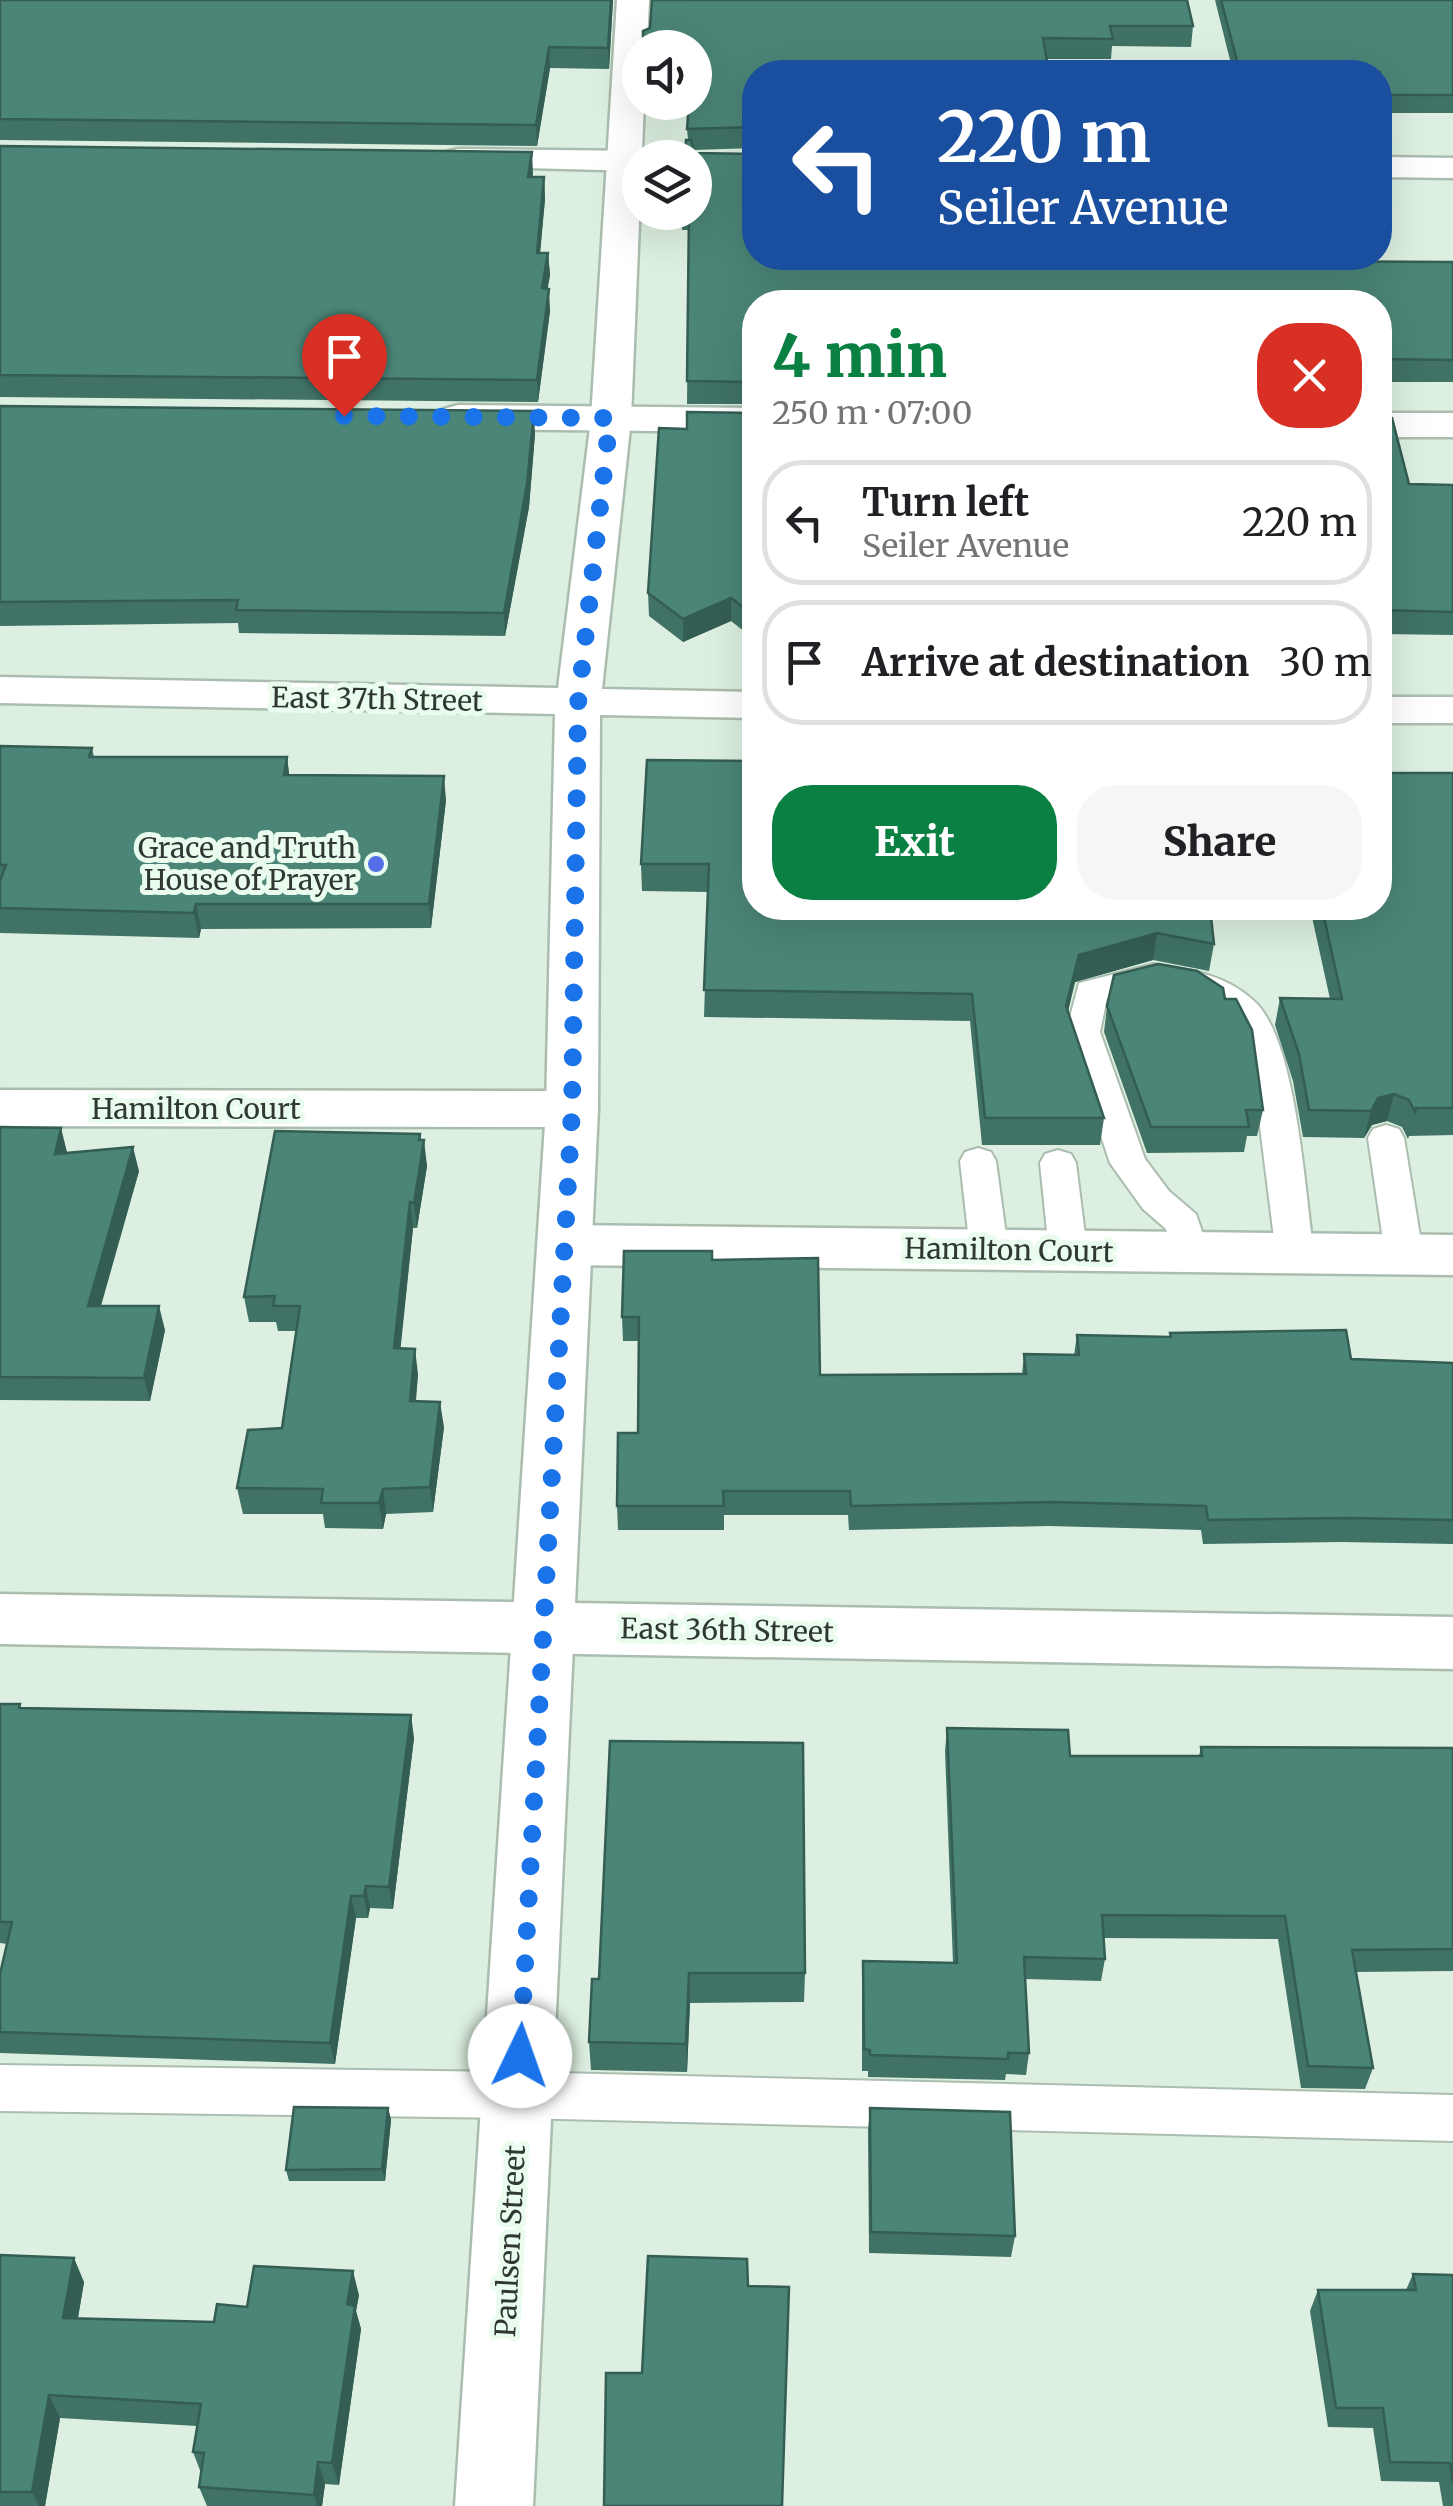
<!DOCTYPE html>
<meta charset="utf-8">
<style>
:root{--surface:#fff;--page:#f6f6f6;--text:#202124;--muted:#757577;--line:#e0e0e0;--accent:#0b8043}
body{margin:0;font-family:Merriweather,serif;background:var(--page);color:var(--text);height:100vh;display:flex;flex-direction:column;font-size:38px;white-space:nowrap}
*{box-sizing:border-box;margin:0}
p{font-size:32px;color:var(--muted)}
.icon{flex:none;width:55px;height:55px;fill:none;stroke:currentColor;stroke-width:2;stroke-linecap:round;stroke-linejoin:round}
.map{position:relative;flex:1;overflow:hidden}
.drawer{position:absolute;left:742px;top:290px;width:650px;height:630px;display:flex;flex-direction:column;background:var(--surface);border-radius:40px;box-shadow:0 10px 40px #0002}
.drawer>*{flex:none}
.banner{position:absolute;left:742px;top:60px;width:650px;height:210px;border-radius:40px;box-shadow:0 10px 40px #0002;background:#1a4fa0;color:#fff;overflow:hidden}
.controls{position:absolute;left:622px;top:30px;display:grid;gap:20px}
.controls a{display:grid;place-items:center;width:90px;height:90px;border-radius:50%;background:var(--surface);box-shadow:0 10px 40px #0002;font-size:50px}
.pin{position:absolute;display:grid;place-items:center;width:85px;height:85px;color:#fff;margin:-102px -42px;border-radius:50% 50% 50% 0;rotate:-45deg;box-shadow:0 0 10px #0007}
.pin .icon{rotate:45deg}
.me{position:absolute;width:110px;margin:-55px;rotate:3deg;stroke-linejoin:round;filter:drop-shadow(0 0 8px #0008)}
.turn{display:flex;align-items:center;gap:35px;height:210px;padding:0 30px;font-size:45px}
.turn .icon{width:130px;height:130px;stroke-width:2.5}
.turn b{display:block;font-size:70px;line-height:85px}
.round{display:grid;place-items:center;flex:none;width:105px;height:105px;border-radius:40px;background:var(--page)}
.head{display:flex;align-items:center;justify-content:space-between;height:170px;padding:0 30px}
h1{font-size:60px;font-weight:800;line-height:75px;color:var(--accent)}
.button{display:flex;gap:20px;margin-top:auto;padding:20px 30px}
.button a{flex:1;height:115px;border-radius:40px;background:var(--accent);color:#fff;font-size:40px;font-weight:800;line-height:115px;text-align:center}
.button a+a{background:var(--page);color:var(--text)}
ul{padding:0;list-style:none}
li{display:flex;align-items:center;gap:30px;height:125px;margin:0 20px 15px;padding:0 10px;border:5px solid var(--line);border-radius:40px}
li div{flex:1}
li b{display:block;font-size:38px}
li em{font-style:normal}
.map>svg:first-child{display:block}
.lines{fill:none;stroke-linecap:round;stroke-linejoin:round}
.lane-casing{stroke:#abbdaf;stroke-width:4}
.street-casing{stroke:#abbdaf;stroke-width:5}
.secondary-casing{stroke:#abbdaf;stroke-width:5}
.lane{fill:#fff;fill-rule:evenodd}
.street{fill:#fff;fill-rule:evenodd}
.secondary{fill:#fff;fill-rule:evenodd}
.wall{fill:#407266}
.shaded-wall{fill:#345d53}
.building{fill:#4b8577;stroke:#345d53;stroke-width:2.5}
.route{stroke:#1a73e8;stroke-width:18;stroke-dasharray:0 32.4}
.poi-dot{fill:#536fe5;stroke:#eafcee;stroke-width:4}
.labels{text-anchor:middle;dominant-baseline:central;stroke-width:10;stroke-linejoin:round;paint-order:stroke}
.street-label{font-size:28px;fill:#313833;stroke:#eafcee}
.poi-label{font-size:28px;fill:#313833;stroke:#eafcee;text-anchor:end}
</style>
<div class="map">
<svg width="1453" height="2506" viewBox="0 0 1453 2506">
<rect width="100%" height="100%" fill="#dcefe0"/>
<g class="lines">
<defs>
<g id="lane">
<path d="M1154,964C1191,970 1225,974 1254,1001C1297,1039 1305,1194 1314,1254L1308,1264L1295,1268L1282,1264L1276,1254L1251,1055L1231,1017L1194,993L1154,986L1107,998L1100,1032L1145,1159L1169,1191L1196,1214L1209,1252L1203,1262L1190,1266L1177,1262L1166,1229L1143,1209L1110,1163L1066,1032L1079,983Z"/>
<path d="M1386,1125L1399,1129L1404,1138L1423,1254L1417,1264L1404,1268L1391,1264L1385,1254L1368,1138L1373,1129Z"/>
<path d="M978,1148L991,1152L996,1161L1008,1250L1002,1260L989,1264L976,1260L970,1250L960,1161L965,1152Z"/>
<path d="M1058,1150L1071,1154L1076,1163L1087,1251L1081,1261L1068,1265L1055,1261L1049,1251L1040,1163L1045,1154Z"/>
<path d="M0,2065L518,2072L1453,2095V2141L518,2118L0,2111Z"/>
</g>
<g id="street">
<path d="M458,149L640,151L655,158H640V171L446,166L441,159L446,152Z"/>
<path d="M1380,157L1453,158V178L1380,177Z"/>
<path d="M458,405L755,408V432L458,429L444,425L438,417L444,409Z"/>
<rect x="1380" y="413" width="73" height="24"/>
<path d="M0,1090L572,1091L590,1096L598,1109L590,1122L572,1127L0,1126Z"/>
<path d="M565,1225L1453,1235V1275L565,1265L546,1259L538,1245L546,1231Z"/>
<path d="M0,1594L1453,1617V1669L0,1644Z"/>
</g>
<g id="secondary">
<path d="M617,0H649L647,48H640V102H644L631,419L602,689L755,692V718L600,715L598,1109L533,2506H455L546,1109L555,714L0,703V677L558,688L591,419Z"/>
<rect x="1380" y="697" width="73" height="26"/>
</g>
</defs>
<use href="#lane" class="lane-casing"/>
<use href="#street" class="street-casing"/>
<use href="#secondary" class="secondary-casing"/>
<use href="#lane" class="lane"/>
<use href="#street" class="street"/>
<use href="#secondary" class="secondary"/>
</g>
<g class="wall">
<path d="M0,0H613L609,69L550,68L537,146L0,140Z"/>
<path d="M652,0L1193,26L1191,47L1112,46L1111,59H1046L755,72V148L694,150L695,153L1280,261L1453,262V382H1382L1381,414L1409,484L1453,485V635L1380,634V302H755V404H687L689,230H682V212H695L687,129L695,48L650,28Z"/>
<path d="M1215,0H1453V113H1380V72H1233Z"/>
<path d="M0,146L532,152V177H544L545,199L540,253H548L550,275L547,289L550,311L538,402L0,397Z"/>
<path d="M0,406L535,434L529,507L505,636L239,633L238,623L0,626Z"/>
<path d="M755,413V634L750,636L731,621L683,642L649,616L648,593L687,429Z"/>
<path d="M0,746L92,748L94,757H287L289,775L446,800L431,928L201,929L199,938L0,933Z"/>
<path d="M647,760L1210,908L1214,944L1209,971L1153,960L1075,982L1068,1012L1104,1118L1100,1145H982L970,1021L704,1017L708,892L642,891L641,864Z"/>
<path d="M1453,773V1135L1409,1136L1408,1139L1402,1127L1387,1121L1372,1125L1364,1138L1303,1137L1293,1081L1275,1025L1280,998L1330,999L1310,908H1380Z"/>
<path d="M1225,999L1263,1110L1257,1136H1247L1244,1152L1147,1153L1104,1032L1107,1006Z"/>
<path d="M0,1127L67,1152L139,1171L101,1306L165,1330L150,1401L0,1400Z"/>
<path d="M420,1134L427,1166L417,1228H413L400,1348L418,1374L416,1401L444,1427L433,1512L386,1514L383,1529L325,1528L323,1514H243L237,1488L282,1428L296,1331H278L276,1322H249L244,1297Z"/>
<path d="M712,1260L820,1375L1022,1374L1024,1354L1074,1355L1077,1335L1170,1337V1333L1351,1359L1453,1363V1544L1342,1542L1203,1544L1201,1530L1049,1526L849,1530L848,1515H724V1530H618L617,1506L638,1433L639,1341H623L622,1317Z"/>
<path d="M0,1704H20L21,1708L414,1738L393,1909L370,1908L368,1918H356L335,2064L0,2053V1974L7,1944L0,1943Z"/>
<path d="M947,1728L1070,1756H1199L1201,1747L1453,1748V1971L1356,1972L1373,2068L1365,2089L1301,2088L1278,1939L1104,1938L1105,1959L1101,1981L1025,1979L1029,2053L1026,2075L1006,2074L1005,2080L868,2077V2071H862V1983L863,1961L953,1963L945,1751Z"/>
<path d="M610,1741L805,1973L804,2002L690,2003L687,2072L591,2070L589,2042L599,1979Z"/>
<path d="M388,2108L391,2120L385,2181H289L286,2170Z"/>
<path d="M870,2108L1015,2236L1011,2257L869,2253L868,2130Z"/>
<path d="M0,2255L84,2282L78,2318L214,2322L247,2307L359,2295L356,2311L361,2329L339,2485L325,2484L322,2506H207L199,2487L201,2473L193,2452L197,2426L60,2418L45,2506H0Z"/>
<path d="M1413,2274L1453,2275V2506H1443L1439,2482L1381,2481L1373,2428L1328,2427L1310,2311L1318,2290H1406Z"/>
</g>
<g class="shaded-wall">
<path d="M611,0H613L609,69L608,48Z"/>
<path d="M549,47L550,68L537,146L536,125Z"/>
<path d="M532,152L533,174L529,199L528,177Z"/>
<path d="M544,177L545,199L538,275L537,253Z"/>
<path d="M548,253L550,275L544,311L542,288Z"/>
<path d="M549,289L550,311L538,402L537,380Z"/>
<path d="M534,411L535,434L529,507L505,636L504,613Z"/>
<path d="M731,598V621L683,642V619Z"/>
<path d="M755,611V634L750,636L751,613Z"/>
<path d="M287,757L290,781L284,775Z"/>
<path d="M444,776L446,800L431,928L429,904Z"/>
<path d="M196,904L201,929L199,938L194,913Z"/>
<path d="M1157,933L1153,960L1075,982L1062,1033L1066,1006L1079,955Z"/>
<path d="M1394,1094L1387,1121L1372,1125L1364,1138L1371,1111L1378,1098Z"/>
<path d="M61,1128L67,1152L61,1177L55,1154Z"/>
<path d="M420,1134L422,1152L424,1140L427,1166L417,1228L414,1203Z"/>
<path d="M133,1147L139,1171L94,1329L88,1306Z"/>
<path d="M410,1202L413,1228L398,1373L394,1348Z"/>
<path d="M159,1306L165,1330L150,1401L144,1378Z"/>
<path d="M415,1349L418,1374L413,1426L410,1401Z"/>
<path d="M440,1402L444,1427L433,1512L430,1487Z"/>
<path d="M383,1489L386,1514L383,1529L379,1503Z"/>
<path d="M411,1715L414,1738L393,1909L389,1887Z"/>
<path d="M366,1886L370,1908L368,1918L364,1896Z"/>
<path d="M351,1896L356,1918L335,2064L330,2043Z"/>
<path d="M689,1973L690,2003L687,2072L686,2044Z"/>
<path d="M388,2108L391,2120L385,2181L382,2169Z"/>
<path d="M74,2258L84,2282L74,2341L63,2318Z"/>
<path d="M353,2271L359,2295L356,2311L361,2329L339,2485L332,2463L347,2304Z"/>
<path d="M49,2395L60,2418L45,2506H39L32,2492Z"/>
<path d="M318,2462L325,2484L322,2506H317L314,2495Z"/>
</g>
<g class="building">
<path d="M0,0H611L608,48L549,47L536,125L0,119Z"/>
<path d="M652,0H1187L1193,26H1110L1113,39L1043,38L1049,72H755V127L687,129L689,102H695V48H643V31L650,28Z"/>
<path d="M1221,0H1453V95H1380V72H1240Z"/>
<path d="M686,140H691L695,153L755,154V258H1279L1280,261L1453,262V360L1380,359V302H755V382L687,381L689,212H695V158H685Z"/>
<path d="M0,146L532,152L528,177H544L537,253H548L542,288L549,289L537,380L0,375Z"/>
<path d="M1380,373L1384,387L1381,414L1392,418L1409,484L1453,485V612L1380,610Z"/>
<path d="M0,406L534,411L527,484L504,613L236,610L238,600L0,602Z"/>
<path d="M687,412L755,413V611L751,613L731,598L683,619L648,593L659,428L687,429Z"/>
<path d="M0,746L92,748L89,757H287L284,775L444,776L429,904H196L194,913L0,908V881L6,865H0Z"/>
<path d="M647,760L755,761V908H1210L1214,944L1157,933L1079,955L1066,1006L1104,1118H985L972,994L704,990L709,864H641Z"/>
<path d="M1380,773H1453V1108H1416L1415,1112L1409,1100L1394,1094L1378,1098L1371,1111L1309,1110L1299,1054L1280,998L1342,999L1322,908H1380Z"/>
<path d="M1158,964L1197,971L1223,988L1225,999H1236L1252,1030L1263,1110H1246L1249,1127H1151L1107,1006L1114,975Z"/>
<path d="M0,1127L61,1128L55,1154L133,1147L88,1306H159L144,1378L0,1377Z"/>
<path d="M275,1131L420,1134L419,1140H424L414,1203L410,1202L394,1348L415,1349L410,1401L440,1402L430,1487L383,1489L379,1503H321L323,1489L237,1488L248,1430L282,1428L300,1306H273L275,1296L244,1297Z"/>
<path d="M624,1251H712V1260L818,1258L820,1375L1026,1374L1024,1354L1079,1355L1077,1335L1171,1337L1170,1333L1346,1330L1351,1359L1453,1363V1520L1349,1518L1208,1520L1206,1506L1053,1502L851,1506L850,1491H723L724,1506H617L618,1433H638L639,1317H622Z"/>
<path d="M0,1704H20L19,1708L411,1715L389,1887L366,1886L364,1896H351L330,2043L0,2032V1974L12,1922H0Z"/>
<path d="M947,1728L1068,1730L1070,1756H1202L1201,1747L1453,1748V1949L1352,1950L1373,2068L1308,2066L1285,1916L1102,1915L1105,1959L1024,1957L1029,2053H1008V2059L870,2055V2050L864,2049L863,1961L957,1963Z"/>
<path d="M610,1741L803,1743L805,1973H689L686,2044L589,2042L592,1979H599Z"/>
<path d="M294,2107L388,2108L382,2169L286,2170Z"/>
<path d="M870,2108L1010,2112L1015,2236L871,2232Z"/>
<path d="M0,2255L74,2258L63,2318L214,2322L217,2304L247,2307L254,2266L353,2271L347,2304L355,2306L332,2463L318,2462L314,2495L199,2487L204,2453L193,2452L201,2404L49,2395L32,2492H0Z"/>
<path d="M648,2256L747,2259L748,2286L789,2287L782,2506H604L606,2373H642Z"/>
<path d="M1413,2274L1453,2275V2483L1450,2463L1390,2462L1383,2408H1336L1318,2290H1416Z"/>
</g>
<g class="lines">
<path class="route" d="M344,416L610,418L578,704L572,1110L520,2056"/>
</g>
<circle class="poi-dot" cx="376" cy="864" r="10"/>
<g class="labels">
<g class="street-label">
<text transform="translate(377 699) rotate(1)">East 37th Street</text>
<text x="196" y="1109">Hamilton Court</text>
<text transform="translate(1009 1250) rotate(1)">Hamilton Court</text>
<text transform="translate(727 1630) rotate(1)">East 36th Street</text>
<text transform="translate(510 2241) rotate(-87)">Paulsen Street</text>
</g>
<g class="poi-label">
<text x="356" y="848">Grace and Truth<tspan x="356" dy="32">House of Prayer</tspan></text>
</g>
</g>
</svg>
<div class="controls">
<a><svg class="icon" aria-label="sound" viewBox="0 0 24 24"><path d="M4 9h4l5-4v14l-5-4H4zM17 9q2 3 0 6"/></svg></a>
<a><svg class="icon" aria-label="layers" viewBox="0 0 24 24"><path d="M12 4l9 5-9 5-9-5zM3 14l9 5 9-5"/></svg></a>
</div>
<div class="pin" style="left:344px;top:416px;background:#d93025"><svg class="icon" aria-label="arrive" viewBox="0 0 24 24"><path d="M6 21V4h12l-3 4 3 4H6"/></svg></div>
<svg class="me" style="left:520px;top:2056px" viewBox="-20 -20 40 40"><circle r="19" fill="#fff"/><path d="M0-13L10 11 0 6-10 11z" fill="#1a73e8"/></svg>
<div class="banner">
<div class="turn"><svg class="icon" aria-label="left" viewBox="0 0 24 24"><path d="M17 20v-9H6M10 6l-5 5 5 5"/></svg><div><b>220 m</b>Seiler Avenue</div></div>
</div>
<section class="drawer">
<div class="head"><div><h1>4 min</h1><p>250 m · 07:00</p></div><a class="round" style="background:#d93025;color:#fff"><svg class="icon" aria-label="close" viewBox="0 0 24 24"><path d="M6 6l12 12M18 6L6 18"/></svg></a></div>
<ul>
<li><svg class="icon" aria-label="left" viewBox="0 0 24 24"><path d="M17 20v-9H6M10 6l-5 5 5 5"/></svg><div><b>Turn left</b><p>Seiler Avenue</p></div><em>220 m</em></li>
<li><svg class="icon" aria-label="arrive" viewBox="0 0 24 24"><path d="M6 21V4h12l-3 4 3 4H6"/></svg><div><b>Arrive at destination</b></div><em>30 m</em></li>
</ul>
<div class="button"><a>Exit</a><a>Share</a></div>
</section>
</div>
